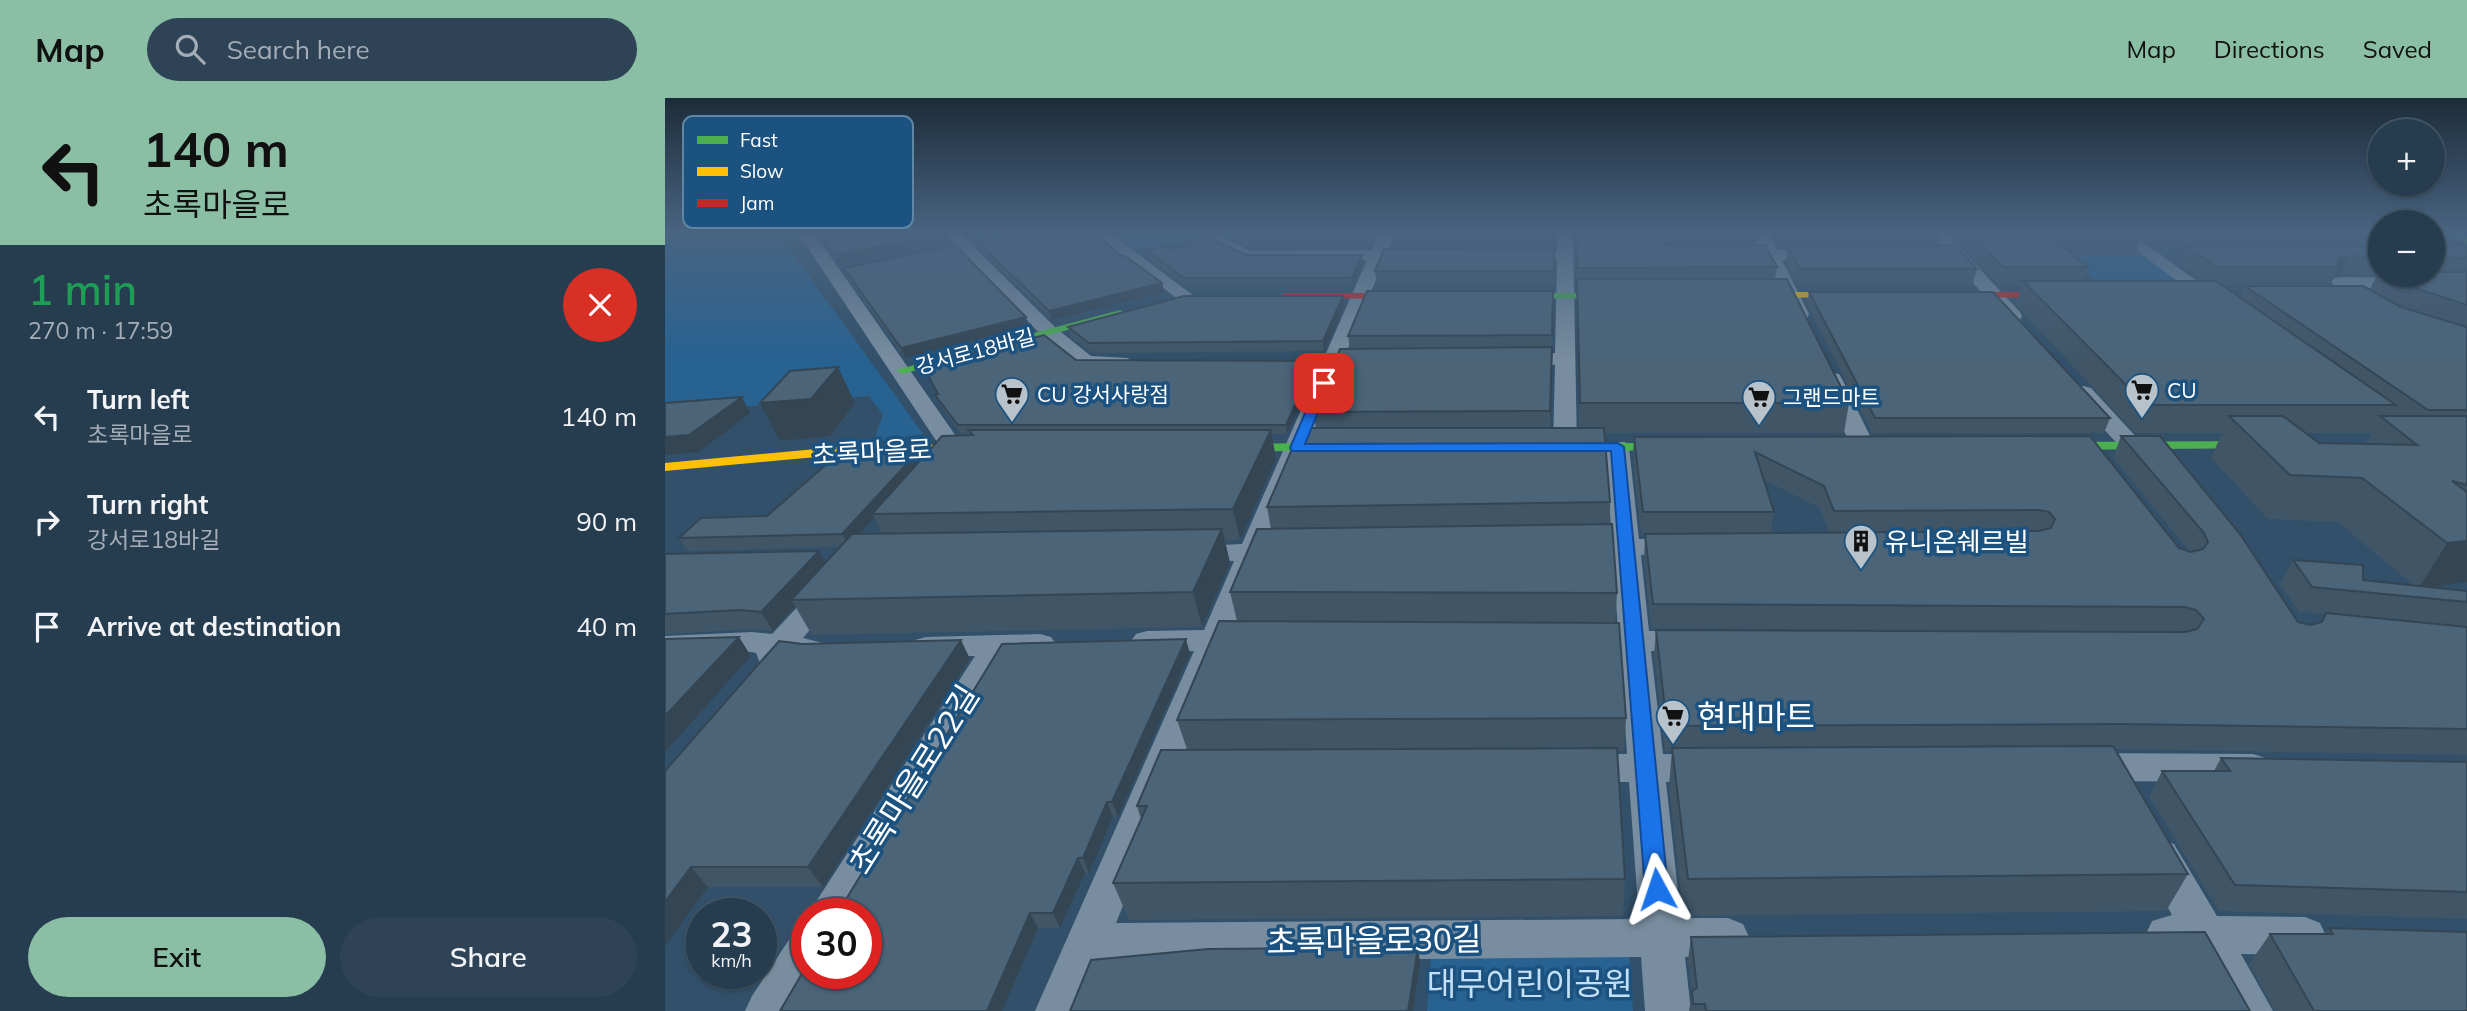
<!DOCTYPE html>
<meta charset="utf-8">
<style>
:root{--surface:#263c4f;--page:#2e4356;--text:#f1f3f6;--muted:#a4adb7;--line:#425666;--accent:#8abfa5}
body{margin:0;font-family:Mulish,"Noto Sans KR",sans-serif;background:var(--page);color:var(--text);height:100vh;display:flex;flex-direction:column;font-size:26px;white-space:nowrap}
*{box-sizing:border-box;margin:0}
p{font-size:23px;color:var(--muted)}
.icon{flex:none;width:38px;height:38px;fill:none;stroke:currentColor;stroke-width:2;stroke-linecap:round;stroke-linejoin:round}
.map{position:relative;flex:1;overflow:hidden}
.drawer{display:flex;flex-direction:column;background:var(--surface);width:665px}
.drawer>*{flex:none}
.hud{background:#8abfa5;color:#111;overflow:hidden}
.tools{position:absolute;left:1703px;top:21px;display:grid;gap:14px}
.tools a{display:grid;place-items:center;width:77px;height:77px;border-radius:50%;background:var(--surface);box-shadow:0 2px 5px #0004,0 0 0 2px var(--line);font-size:35px}
.speed{position:absolute;left:21px;top:800px;display:flex;gap:14px;font-size:35px;font-weight:700;text-align:center}
.speed>*{display:grid;place-content:center;width:91px;height:91px;border-radius:50%;background:var(--surface);box-shadow:0 2px 5px #0004,0 0 0 2px var(--line);line-height:1}
.speed small{font-size:18px;font-weight:400}
.speed .limit{border:10px solid #d22;background:#fff;color:#111}
.pin{position:absolute;display:grid;place-items:center;width:60px;height:60px;color:#fff;margin:-30px;border-radius:14px;box-shadow:0 4px 10px #0006}
.me{position:absolute;width:77px;margin:-38px;rotate:355deg;stroke-linejoin:round;filter:drop-shadow(0 0 5px #0008)}
.turn{display:flex;align-items:center;gap:24px;height:147px;padding:0 28px;font-size:32px}
.turn .icon{width:91px;height:91px;stroke-width:2.5}
.turn b{display:block;font-size:49px;line-height:60px}
.round{display:grid;place-items:center;flex:none;width:74px;height:74px;border-radius:37px;background:var(--page)}
.overview{display:flex;align-items:center;justify-content:space-between;height:119px;padding:0 28px}
h1{font-size:42px;font-weight:600;line-height:52px;color:#1e9e55}
.primary-button{display:flex;gap:14px;margin-top:auto;padding:14px 28px}
.primary-button a{flex:1;height:80px;border-radius:42px;background:var(--accent);color:#111;font-size:28px;font-weight:600;line-height:80px;text-align:center}
.primary-button a+a{background:var(--page);color:var(--text)}
ul{padding:0;list-style:none}
li{display:flex;align-items:center;gap:21px;height:105px;padding:0 28px}
li div{flex:1}
li b{display:block;font-size:26px}
li em{font-style:normal}
header{display:flex;align-items:center;gap:42px;box-sizing:border-box;height:98px;padding:0 35px;background:var(--accent);color:#111}
header strong{font-size:33px}
nav{display:flex;gap:38px;margin-inline-start:auto;font-size:24px}
.search{width:490px;height:63px;background:var(--page);display:flex;align-items:center;gap:18px;box-sizing:border-box;padding:0 24px;border-radius:38px;color:var(--muted);font-size:26px}
main{display:flex;flex:1;min-height:0}
.map>svg:first-child{display:block}
.green{fill:#276291}
.lines{fill:none;stroke-linecap:round;stroke-linejoin:round}
.street{fill:#788d9f;fill-rule:evenodd}
.fast{fill:#4caf50;fill-rule:evenodd}
.slow{fill:#ffc107;fill-rule:evenodd}
.jam{fill:#c62828;fill-rule:evenodd}
.wall{fill:#405667;fill-rule:evenodd}
.shaded-wall{fill:#344654}
.building{fill:#4b6478;stroke:#344654;stroke-width:2}
.route{fill:#1a73e8;stroke:#114b97;stroke-width:2}
.labels{text-anchor:middle;dominant-baseline:central;stroke-width:7;stroke-linejoin:round;paint-order:stroke}
.far-street-label{font-size:21px;fill:#fff;stroke:#1c527f}
.far-poi-label{font-size:21px;fill:#fff;stroke:#1c527f;text-anchor:start}
.street-label{font-size:26px;fill:#fff;stroke:#1c527f}
.poi-label{font-size:26px;fill:#fff;stroke:#1c527f;text-anchor:start}
.near-poi-label{font-size:32px;fill:#fff;stroke:#1c527f;text-anchor:start}
.near-street-label{font-size:32px;fill:#fff;stroke:#1c527f}
.near-park-label{font-size:32px;fill:#c3e0f7;stroke:#1c527f}
.key{fill:#1c527f;stroke:#6086a5;stroke-width:2}
.key-label{font-size:19px;fill:#fff}
</style>
<header>
<strong>Map</strong>
<div class="search"><svg class="icon" aria-label="search" viewBox="0 0 24 24"><circle cx="10" cy="10" r="6"/><path d="M15 15l6 6"/></svg>Search here</div>
<nav><a>Map</a><a>Directions</a><a>Saved</a></nav>
</header>
<main>
<section class="drawer">
<div class="hud">
<div class="turn"><svg class="icon" aria-label="left" viewBox="0 0 24 24"><path d="M17 20v-9H6M10 6l-5 5 5 5"/></svg><div><b>140 m</b>초록마을로</div></div>
</div>
<div class="overview"><div><h1>1 min</h1><p>270 m · 17:59</p></div><a class="round" style="background:#d93025;color:#fff"><svg class="icon" aria-label="close" viewBox="0 0 24 24"><path d="M6 6l12 12M18 6L6 18"/></svg></a></div>
<ul>
<li><svg class="icon" aria-label="left" viewBox="0 0 24 24"><path d="M17 20v-9H6M10 6l-5 5 5 5"/></svg><div><b>Turn left</b><p>초록마을로</p></div><em>140 m</em></li>
<li><svg class="icon" aria-label="right" viewBox="0 0 24 24"><path d="M7 20v-9h11M14 6l5 5-5 5"/></svg><div><b>Turn right</b><p>강서로18바길</p></div><em>90 m</em></li>
<li><svg class="icon" aria-label="arrive" viewBox="0 0 24 24"><path d="M6 21V4h12l-3 4 3 4H6"/></svg><div><b>Arrive at destination</b></div><em>40 m</em></li>
</ul>
<div class="primary-button"><a>Exit</a><a>Share</a></div>
</section>
<div class="map">
<svg width="1802" height="913" viewBox="0 0 1802 913">
<rect width="100%" height="100%" fill="#325069"/>
<g class="green">
<path d="M0,135H113L258,336L208,344L218,317L204,298L0,315Z"/>
<path d="M448,135H549L474,153Z"/>
<path d="M1401,157H1479L1528,193H1442Z"/>
<path d="M964,857L968,913H762L766,858Z"/>
</g>
<g class="lines">
<g class="street">
<path d="M133,135H149L300,351C290,365 282,378 264,373L261,368L276,350Z"/>
<path d="M278,135H295L391,230L426,258L463,260L466,264L463,268H414L377,238Z"/>
<path d="M427,135H445L529,198L526,202H514Z"/>
<path d="M714,135H730L723,152L737,153L739,157L731,162H719L604,446L628,448L632,454L628,460L598,463L570,532L596,535L601,542L596,549L561,553L451,825L974,821L964,684H915L902,680L897,670L902,660L915,656H962L955,553H919L908,550L903,543L908,536L919,533H953L948,458L911,459L901,457L897,451L901,445L947,442L940,349L944,344H960L964,349L974,441L1017,440L1027,442L1031,448L1027,454L976,457L984,533H1026L1037,536L1042,543L1037,550L1026,553H986L998,656H1042L1055,660L1060,670L1055,680L1042,684H1001L1016,820H1063L1078,826L1084,839L1078,852L1063,858L1020,859L1026,913H980L976,859L435,864L416,913H370L529,553H482L471,550L466,543L471,536L482,533L539,532L569,463L516,461L512,455L516,449L577,446L702,162L583,163L541,141L549,136L555,138L586,153L707,152Z"/>
<path d="M892,135H908L912,349L908,354H892L888,349L890,267L843,265L840,261L843,257L890,255L892,162H852L844,157L852,152H892Z"/>
<path d="M1088,135H1104L1112,152H1159L1167,157L1159,162H1117L1144,216L1142,220H1128L1101,162H1067L1059,157L1067,152H1096Z"/>
<path d="M1264,135H1281L1355,214L1357,218L1355,222H1341Z"/>
<path d="M1448,135H1466L1562,205L1559,209H1547Z"/>
<path d="M1675,179L1744,180L1753,185L1744,190H1696L1704,197L1695,202L1669,188L1666,184L1669,180Z"/>
<path d="M1166,275L1174,276L1177,281L1210,348L1206,353H1190L1186,348L1155,281L1158,276Z"/>
<path d="M1418,288L1426,290L1475,343L1479,348L1475,353H1459L1410,300L1407,295L1410,290Z"/>
<path d="M163,484L173,487L178,493L138,540L158,545L163,552L158,559L147,563L122,559C114,568 106,568 95,565L91,555L87,554L0,558V538L87,534L107,536L153,487Z"/>
<path d="M375,536L386,539L391,546L386,553L343,557L187,816H143L310,558L261,559L250,556L245,549L250,542L261,539Z"/>
<path d="M1422,655L1588,656L1601,660L1606,670L1601,680L1588,684L1422,683L1409,679L1404,669L1409,659Z"/>
<path d="M1495,742L1509,746L1552,818L1640,819L1655,825L1661,838L1655,851L1640,857L1576,856L1608,913H1560L1529,855H1502L1487,849L1481,836L1487,823L1507,817L1475,758L1481,746Z"/>
<path d="M142,832V875H151L128,913H80L87,898L127,837Z"/>
</g>
<g class="fast">
<path d="M1782,135H1794L1802,139V145Z"/>
<path d="M964,195L968,196V200L835,201L830,198L835,195Z"/>
<path d="M455,212L460,215L459,217L237,276L231,272Z"/>
<path d="M1604,343L1609,344V350L1381,352L1374,348L1381,344Z"/>
<path d="M680,345L687,349L685,352L558,354L551,350L558,346Z"/>
<path d="M887,345H1019L1026,349L1019,353L882,352L880,349Z"/>
</g>
<g class="slow">
<path d="M1076,194H1195L1200,197L1195,200L1072,199V195Z"/>
<path d="M319,346L326,350L324,353L184,356L0,373V365L184,348Z"/>
</g>
<g class="jam">
<path d="M1279,194H1405L1410,197L1405,200L1275,199V195Z"/>
<path d="M621,195H750L755,198L750,201L617,200V196Z"/>
</g>
</g>
<g class="wall">
<path d="M153,135H279L282,143L173,165Z"/>
<path d="M560,135H713L704,150H587L560,137Z"/>
<path d="M725,135H890L889,149L727,150Z"/>
<path d="M911,135H1093L1092,147L1112,169L1110,181L1184,305L1179,335H940L945,404V426L952,495L950,525L961,620L959,653H952L960,781L958,818L464,822L448,785L476,721L472,708L522,651L512,622L572,523L565,494L606,431L602,409L651,330L648,314L685,251L683,238L888,207L886,330H914Z"/>
<path d="M1107,135H1275L1272,147L1312,171L1307,188H1133L1121,165L1123,149H1114Z"/>
<path d="M1284,135H1715V177H1768V135L1775,147L1802,150V484L1767,489L1802,493V657L1451,651L1523,776L1501,813L1018,818L1004,687L1007,653H1000L989,557L991,532L1509,534L986,530L979,460L980,437H976L968,361L969,339L1425,338L1514,450L1524,453L1448,360L1456,338L1633,524L1646,527L1656,524L1660,516L1634,514L1615,486L1628,462L1698,482L1748,487L1673,424L1603,421L1546,360L1557,335H1470L1351,207L1357,188H1334ZM1476,139L1492,149L1519,150L1513,165L1539,183H1418L1423,169L1406,155H1471ZM1675,176L1712,177L1705,191L1580,188L1575,200L1557,187H1665L1670,178ZM1712,195L1746,212L1736,209ZM1640,335H1707L1700,346L1654,345ZM1099,382L1155,410L1164,435H1106L1109,414Z"/>
<path d="M313,144L456,158L497,185L499,194L387,222L315,152Z"/>
<path d="M889,150V188H712L710,173Z"/>
<path d="M481,152H510L581,157H697L698,166L688,188H521L483,160Z"/>
<path d="M179,170L364,228L240,260L182,179Z"/>
<path d="M1144,194L1445,320L1439,335H1207L1142,207Z"/>
<path d="M678,198L680,207L659,253L427,255L406,239L403,229Z"/>
<path d="M411,262L651,272L622,336H606L611,361L575,442L560,443L565,465L537,529L147,537L130,508L108,533L87,531L0,536V456L161,465L175,449L22,453L14,440L102,418L251,356L254,364L306,338L305,336H296L274,306L270,297H272L258,268ZM209,420L217,435L195,436Z"/>
<path d="M138,546L305,561L158,789H43L0,848V673Z"/>
<path d="M525,556L453,719H448L424,775H420L395,830H373L115,913Z"/>
<path d="M1556,660L1802,664V821L1554,813L1484,699L1497,673H1549Z"/>
<path d="M1664,830L1802,913H1610L1584,866L1605,836H1659Z"/>
<path d="M1026,839L1585,913H1024L1027,894L1023,862Z"/>
</g>
<g class="shaded-wall">
<path d="M301,135H321L303,139Z"/>
<path d="M703,135H713L704,150Z"/>
<path d="M997,135H1001L1000,149L990,140Z"/>
<path d="M279,136L282,143L173,165L170,157Z"/>
<path d="M697,157L698,166L688,188L687,180Z"/>
<path d="M1683,158L1675,176L1670,178L1674,169H1670L1675,160Z"/>
<path d="M497,185L499,194L387,222L384,213Z"/>
<path d="M678,198L680,207L659,253L658,243Z"/>
<path d="M361,219L364,228L240,260L236,250Z"/>
<path d="M887,249V270L886,336L885,313Z"/>
<path d="M650,263L651,272L622,336L621,327Z"/>
<path d="M173,269L190,305L165,338L115,343L95,305Z"/>
<path d="M77,299L85,315L34,354L0,357V339Z"/>
<path d="M606,332L611,361L575,442L568,411Z"/>
<path d="M251,356L256,368L207,416L209,420L184,448L177,436Z"/>
<path d="M557,431L565,465L537,529L528,494Z"/>
<path d="M1802,443V484L1753,491L1782,445Z"/>
<path d="M154,453L164,471L126,502L130,508L108,533L96,514Z"/>
<path d="M74,539L86,558L0,654V618Z"/>
<path d="M521,541L525,556L453,719L447,704Z"/>
<path d="M296,542L305,561L158,789L143,769Z"/>
<path d="M442,704L448,719L424,775L418,760Z"/>
<path d="M413,760L420,775L395,830L388,815Z"/>
<path d="M26,769L43,789L0,848V804Z"/>
<path d="M365,815L373,830L337,913H322Z"/>
<path d="M753,849L755,864L748,913H743Z"/>
</g>
<g class="building">
<path d="M155,135H279V136L170,157Z"/>
<path d="M351,135H430L456,158L459,157L497,185L384,213L313,144Z"/>
<path d="M911,135H997L990,140L1001,147H1100L1112,169L912,170Z"/>
<path d="M1304,135H1473L1477,137L1386,138L1423,169H1338Z"/>
<path d="M1768,135H1774L1775,147H1796L1802,150V161L1800,160L1768,159Z"/>
<path d="M540,138L581,157H697L687,180H519L481,152L503,148L510,152Z"/>
<path d="M290,147L361,219L236,250L179,170Z"/>
<path d="M1290,147L1312,171H1135L1123,148Z"/>
<path d="M1520,147L1715,148V159L1683,158L1675,160L1672,166L1674,169H1552Z"/>
<path d="M889,150V173H710L719,151Z"/>
<path d="M1802,172V207L1756,192L1722,177H1768V174H1799Z"/>
<path d="M912,181H1122L1184,305H915Z"/>
<path d="M1358,183H1551L1731,307H1481Z"/>
<path d="M1580,188H1698L1736,209L1802,229V312H1763Z"/>
<path d="M702,193H888L887,237L683,238Z"/>
<path d="M1144,194H1328L1445,320H1210Z"/>
<path d="M519,198H678L658,243L424,245L403,229Z"/>
<path d="M379,237L411,262L650,263L621,327H293L270,297L273,296L258,268Z"/>
<path d="M887,249L885,313L648,314L675,251Z"/>
<path d="M173,269L146,301L95,305L125,273Z"/>
<path d="M77,299L24,337L0,339V305Z"/>
<path d="M1564,318H1618L1654,345L1752,347L1715,318H1802V387L1787,383L1802,394V443L1782,445L1697,380L1625,377Z"/>
<path d="M636,330H939L945,404L602,409Z"/>
<path d="M303,332H606L568,411L207,416L277,338L308,337Z"/>
<path d="M1425,338L1514,450L1526,454L1538,451L1543,444L1539,435L1456,338H1495L1575,436L1633,524L1646,527L1657,524L1661,515L1802,529V631L1456,626L1002,628L991,532L1520,534L1532,531L1539,521L1531,512L1519,509L988,506L980,436L1374,433L1386,430L1390,421L1384,414L1374,412L1169,413L1159,388L1090,354L1109,414H978L969,339Z"/>
<path d="M251,356L177,436L14,440L36,420L102,418L172,357Z"/>
<path d="M947,426L952,495L565,494L592,431Z"/>
<path d="M557,431L528,494L126,502L187,436Z"/>
<path d="M154,453L96,514L75,512L0,516V456Z"/>
<path d="M1628,462L1698,467V482L1802,493V504L1647,489Z"/>
<path d="M554,523L954,525L961,620L512,622Z"/>
<path d="M74,539L0,618V541Z"/>
<path d="M521,541L447,704H442L418,760H413L388,815H365L322,913H115L142,867V875H201V816H172L337,546Z"/>
<path d="M296,542L143,769H26L0,804V673L114,543L138,546Z"/>
<path d="M1448,648L1523,776L1023,781L1007,650Z"/>
<path d="M952,650L960,781L448,785L482,708H472L496,652Z"/>
<path d="M1556,660L1802,664V794L1570,787L1497,673H1565Z"/>
<path d="M1664,830L1802,834V913H1649L1605,836H1668Z"/>
<path d="M1540,834L1585,913H1041L1040,906H1028L1027,893L1032,890L1026,839Z"/>
<path d="M753,849L743,913H405L426,862L543,851Z"/>
</g>
<linearGradient id="sky" x2="0" y2="1"><stop stop-color="#1c2c3a"/><stop offset="0.51" stop-color="#496481"/><stop offset="1" stop-color="#496481" stop-opacity="0"/></linearGradient>
<rect width="1802" height="263" fill="url(#sky)"/>
<path class="route" d="M659,281L665,285L640,346L953,345L959,349L1003,791L1000,798L992,801L984,798L980,791L946,353H627L625,350L653,285Z"/>
<defs>
<symbol id="supermarket-pin" viewBox="-11 -11 22 30"><path d="M0 17L-7.5 6A9.5 9.5 0 1 1 7.5 6Z" fill="#b7c2ca" stroke="#1c527f"/><path d="M-6-5.5h2.5l.6 2H6L4.5 2H-2.5L-4.4-4H-6ZM-1.5 3.2a1.3 1.3 0 1 0 .1 0ZM3 3.2a1.3 1.3 0 1 0 .1 0Z" fill="#111"/></symbol>
<symbol id="building-pin" viewBox="-11 -11 22 30"><path d="M0 17L-7.5 6A9.5 9.5 0 1 1 7.5 6Z" fill="#b7c2ca" stroke="#1c527f"/><path d="M-4-6H4V6H1V3H-1V6H-4ZM-2.5-4.3h1.7v1.8h-1.7ZM.8-4.3h1.7v1.8H.8ZM-2.5-1h1.7V.8h-1.7ZM.8-1h1.7V.8H.8Z" fill="#111"/></symbol>
</defs>
<g fill-rule="evenodd">
<use href="#supermarket-pin" x="1458" y="273" width="38" height="52"/>
<use href="#supermarket-pin" x="328" y="277" width="38" height="52"/>
<use href="#supermarket-pin" x="1075" y="280" width="38" height="52"/>
<use href="#building-pin" x="1177" y="424" width="38" height="52"/>
<use href="#supermarket-pin" x="989" y="599" width="38" height="52"/>
</g>
<g class="labels">
<g class="far-street-label">
<text transform="translate(310 253) rotate(-15)">강서로18바길</text>
</g>
<g class="far-poi-label">
<text x="1502" y="292">CU</text>
<text x="372" y="296">CU 강서사랑점</text>
<text x="1118" y="299">그랜드마트</text>
</g>
<g class="street-label">
<text transform="translate(207 354) rotate(-3)">초록마을로</text>
</g>
<g class="poi-label">
<text x="1220" y="443">유니온쉐르빌</text>
</g>
<g class="near-poi-label">
<text x="1032" y="618">현대마트</text>
</g>
<g class="near-street-label">
<text transform="translate(248 681) rotate(-58)">초록마을로22길</text>
<text transform="translate(709 842) rotate(-1)">초록마을로30길</text>
</g>
<g class="near-park-label">
<text x="865" y="885">대무어린이공원</text>
</g>
</g>
<rect x="18" y="18" width="230" height="112" rx="10" class="key"/>
<rect x="32" y="38" width="31" height="8" fill="#4caf50"/>
<rect x="32" y="69" width="31" height="9" fill="#ffc107"/>
<rect x="32" y="101" width="31" height="8" fill="#c62828"/>
<g class="key-label">
<text x="75" y="49">Fast</text>
<text x="75" y="80">Slow</text>
<text x="75" y="112">Jam</text>
</g>
</svg>
<div class="tools">
<a>+</a>
<a>−</a>
</div>
<div class="speed"><div>23<small>km/h</small></div><div class="limit">30</div></div>
<div class="pin" style="left:659px;top:285px;background:#d93025"><svg class="icon" aria-label="arrive" viewBox="0 0 24 24"><path d="M6 21V4h12l-3 4 3 4H6"/></svg></div>
<svg class="me" style="left:992px;top:791px" viewBox="-20 -20 40 40"><path d="M0-17L14 15 0 8-14 15z" fill="#1a73e8" stroke="#fff" stroke-width="4"/></svg>
</div>
</main>
